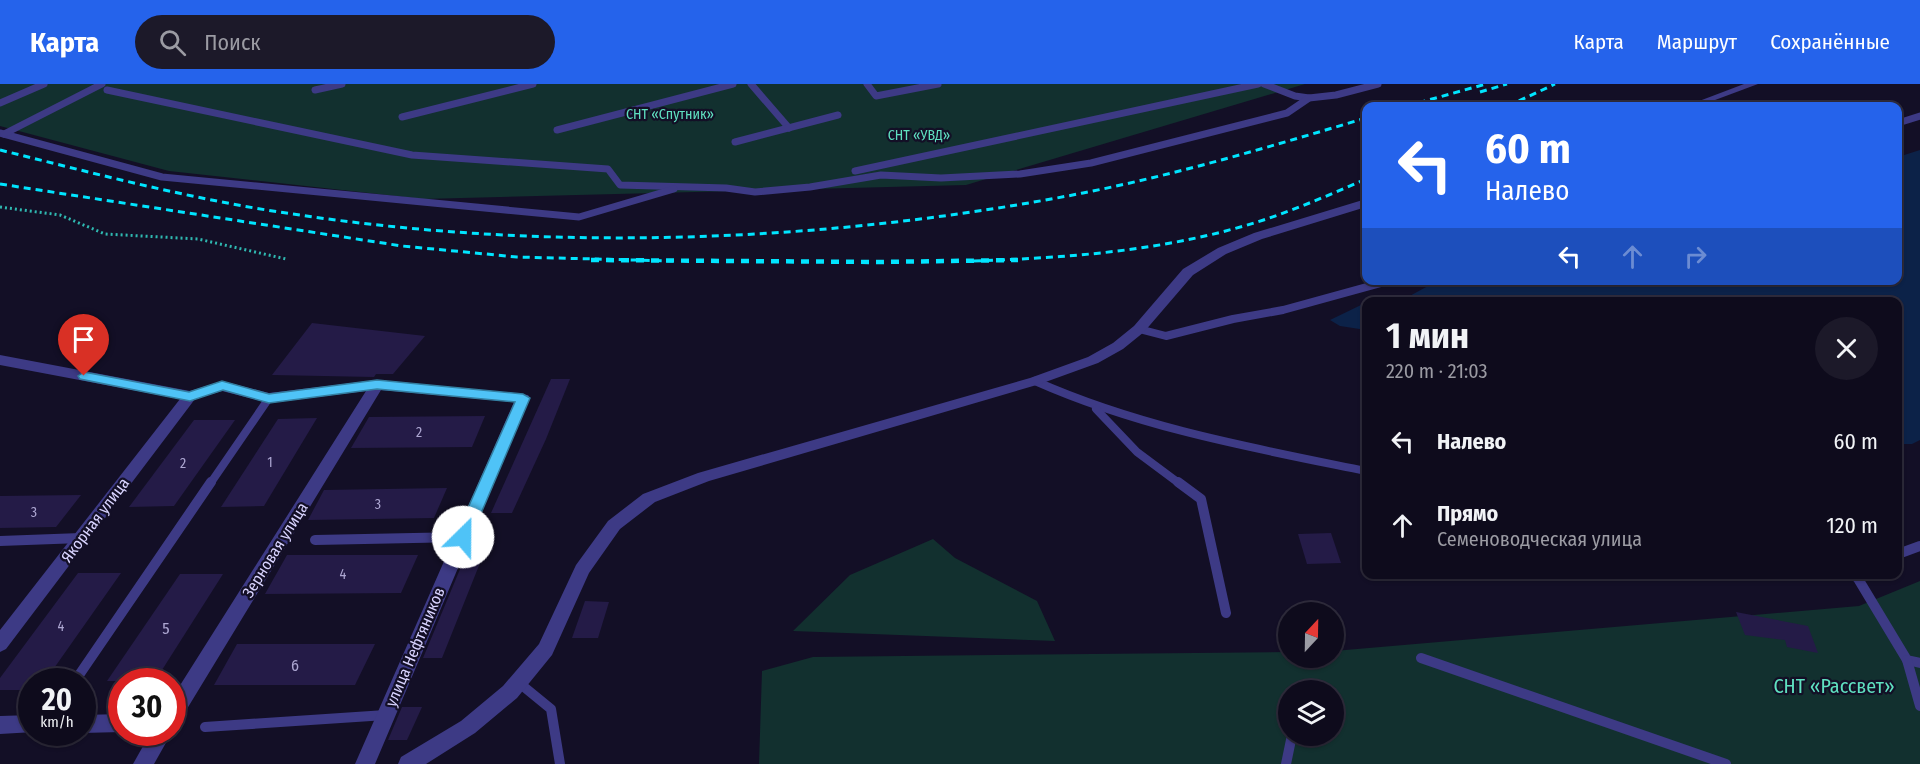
<!DOCTYPE html>
<html lang="ru">
<meta charset="utf-8">
<style>
:root{--surface:#0e0b1c;--page:#1c1929;--text:#f1f3f6;--muted:#9b9ba3;--line:#2e2b3b;--accent:#2563eb}
body{margin:0;font-family:"Fira Sans Condensed",sans-serif;background:var(--page);color:var(--text);height:100vh;display:flex;flex-direction:column;font-size:22px;white-space:nowrap}
*{box-sizing:border-box;margin:0}
p{font-size:20px;color:var(--muted)}
.icon{flex:none;width:33px;height:33px;fill:none;stroke:currentColor;stroke-width:2;stroke-linecap:round;stroke-linejoin:round}
.map{position:relative;flex:1;overflow:hidden}
.sheet{position:absolute;left:1362px;top:213px;width:540px;height:282px;display:flex;flex-direction:column;background:var(--surface);border-radius:12px;box-shadow:0 2px 4px #0004,0 0 0 2px var(--line)}
.sheet>*{flex:none}
.top-card{position:absolute;left:1362px;top:18px;width:540px;height:183px;border-radius:12px;box-shadow:0 2px 4px #0004,0 0 0 2px var(--line);background:#2563eb;color:#fff;overflow:hidden}
.needle{width:39px;rotate:22deg}
.fabs{position:absolute;left:1278px;top:518px;display:grid;gap:12px}
.fabs a{display:grid;place-items:center;width:66px;height:66px;border-radius:50%;background:var(--surface);box-shadow:0 2px 4px #0004,0 0 0 2px var(--line);font-size:30px}
.speed{position:absolute;left:18px;top:584px;display:flex;gap:12px;font-size:30px;font-weight:700;text-align:center}
.speed>*{display:grid;place-content:center;width:78px;height:78px;border-radius:50%;background:var(--surface);box-shadow:0 2px 4px #0004,0 0 0 2px var(--line);line-height:1}
.speed small{font-size:15px;font-weight:400}
.speed .limit{border:9px solid #d22;background:#fff;color:#111}
.pin{position:absolute;display:grid;place-items:center;width:51px;height:51px;color:#fff;margin:-62px -26px;border-radius:50% 50% 50% 0;rotate:-45deg;box-shadow:0 0 6px #0007}
.pin .icon{rotate:45deg}
.me{position:absolute;width:66px;margin:-33px;rotate:23deg;stroke-linejoin:round;filter:drop-shadow(0 0 4px #0008)}
.turn{display:flex;align-items:center;gap:21px;height:126px;padding:0 24px;font-size:27px}
.turn .icon{width:78px;height:78px;stroke-width:2.5}
.turn b{display:block;font-size:42px;line-height:51px}
.lanes{display:flex;align-items:center;height:57px;padding:0 24px;background:#0003;justify-content:center;gap:30px;direction:ltr}
.lanes .off{opacity:.35}
.round{display:grid;place-items:center;flex:none;width:63px;height:63px;border-radius:32px;background:var(--page)}
.summary{display:flex;align-items:center;justify-content:space-between;height:102px;padding:0 24px}
h1{font-size:36px;font-weight:700;line-height:45px}
ul{padding:0;list-style:none}
li{display:flex;align-items:center;gap:18px;height:84px;padding:0 24px}
li div{flex:1}
li b{display:block;font-size:22px}
li em{font-style:normal}
header{display:flex;align-items:center;gap:36px;box-sizing:border-box;height:84px;padding:0 30px;background:var(--accent);color:#fff}
header strong{font-size:28px}
nav{display:flex;gap:33px;margin-inline-start:auto;font-size:21px}
.search{width:420px;height:54px;background:var(--page);display:flex;align-items:center;gap:15px;box-sizing:border-box;padding:0 21px;border-radius:33px;color:var(--muted);font-size:22px}
.map>svg:first-child{display:block}
.green{fill:#12302f;fill-rule:evenodd}
.water{fill:#0c2248}
.building{fill:#241b47}
.lines{fill:none;stroke-linecap:round;stroke-linejoin:round}
.path{stroke:#2fb8b0;stroke-width:3;stroke-dasharray:2 3;stroke-linecap:butt}
.service-far2{stroke:#3d3a85;stroke-width:7}
.service-far1{stroke:#3d3a85;stroke-width:8}
.service{stroke:#3d3a85;stroke-width:10}
.minor{fill:#3d3a85;fill-rule:evenodd}
.rail-far1{stroke:#00e5ff;stroke-width:3;stroke-dasharray:7 5;stroke-linecap:butt}
.rail{stroke:#00e5ff;stroke-width:4.5;stroke-dasharray:8 7;stroke-linecap:butt}
.route{fill:#4fc3f7;stroke:#337fa1;stroke-width:1.5}
.labels{text-anchor:middle;dominant-baseline:central;stroke-width:4.5;stroke-linejoin:round;paint-order:stroke}
.far-park-label{font-size:14px;fill:#5fe0c0;stroke:#130f26}
.number-label{font-size:14px;fill:#aca6d1}
.street-label{font-size:16px;fill:#d9d4ff;stroke:#130f26}
.near-number-label{font-size:16px;fill:#aca6d1}
.near-park-label{font-size:20px;fill:#5fe0c0;stroke:#130f26}
</style>
<header>
<strong>Карта</strong>
<div class="search"><svg class="icon" aria-label="search" viewBox="0 0 24 24"><circle cx="10" cy="10" r="6"/><path d="M15 15l6 6"/></svg>Поиск</div>
<nav><a>Карта</a><a>Маршрут</a><a>Сохранённые</a></nav>
</header>
<div class="map">
<svg width="1920" height="680" viewBox="0 0 1920 680">
<rect width="100%" height="100%" fill="#130f26"/>
<g class="green">
<path d="M0,0H1305L966,101L423,115L169,87L0,42Z"/>
<path d="M933,455L955,474L1037,517L1055,557L793,547L850,491Z"/>
<path d="M1920,497V680H759L762,587L813,573L1288,568V573H1334V567L1859,522ZM1288,606H1334V651H1288Z"/>
</g>
<g class="water">
<path d="M1920,66V356L1912,360H1898V218L1390,217L1406,214L1439,196H1898V73Z"/>
<path d="M1361,221H1366V246L1340,242L1330,236Z"/>
</g>
<g class="building">
<path d="M312,239L425,252L393,290H376L374,293L272,291Z"/>
<path d="M551,295H570L546,355L512,429H491Z"/>
<path d="M485,332L472,363L351,364L369,333Z"/>
<path d="M317,334L264,422L221,423L278,335Z"/>
<path d="M194,336H235L174,422L129,423Z"/>
<path d="M447,404L434,434L308,436L324,406Z"/>
<path d="M81,411L56,443L0,444V412Z"/>
<path d="M1331,449L1341,479L1307,480L1298,450Z"/>
<path d="M473,454H490L442,574H423Z"/>
<path d="M287,471H418L401,509L265,510Z"/>
<path d="M78,489H121L45,597H32V606H0V594Z"/>
<path d="M180,490H223L155,597H107Z"/>
<path d="M585,517L609,518L598,554H572Z"/>
<path d="M1736,528L1808,542L1818,569L1787,563L1785,556L1745,551Z"/>
<path d="M237,560H375L355,601H214Z"/>
<path d="M402,623H422L407,656H388Z"/>
</g>
<g class="lines">
<path class="path" d="M0,123L60,131L105,150L198,155L286,175"/>
<g class="service-far2">
<path d="M751,0L789,44"/>
<path d="M867,0L876,12L938,0"/>
<path d="M1264,0L1295,12L1309,14"/>
<path d="M107,6L412,71L608,85L620,101L726,104L755,108L810,103L881,91L941,94L1020,90L1091,79L1287,29L1309,14L1336,11L1378,0"/>
<path d="M315,6L342,0"/>
<path d="M0,19L44,0"/>
<path d="M402,33L533,0"/>
<path d="M1898,39L1920,32"/>
<path d="M557,46L733,0"/>
<path d="M0,49L162,93L579,133L674,105"/>
<path d="M4,50L102,0"/>
<path d="M735,58L838,31"/>
<path d="M855,87L1258,0"/>
</g>
<g class="service-far1">
<path d="M1139,245L1166,252L1233,235L1283,226L1392,196"/>
<path d="M1035,297C1141,344 1253,364 1366,387"/>
<path d="M1096,325L1137,368L1180,400"/>
<path d="M210,400L269,314"/>
</g>
<g class="service">
<path d="M1178,398L1201,415L1226,529"/>
<path d="M315,456L463,453"/>
<path d="M0,457L81,454"/>
<path d="M1898,470L1920,462"/>
<path d="M1846,490L1857,493L1861,490"/>
<path d="M1857,493L1907,576L1920,579"/>
<path d="M1421,574L1726,680"/>
<path d="M1907,576L1920,622"/>
<path d="M75,597L211,398"/>
<path d="M518,598L551,625L560,680"/>
<path d="M205,643L386,631"/>
<path d="M1286,680L1292,651"/>
</g>
<g class="minor">
<path d="M1744,0H1758L1699,22H1686Z"/>
<path d="M1366,115V123L1262,155L1226,170L1193,191L1144,248L1123,265L1098,279L1040,300L709,397L655,418L620,445L589,489L552,571L517,614L475,649L426,680H398L401,673L461,637L503,602L539,560L576,481L608,437L643,410L698,389L1030,294L1088,273L1113,259L1134,242L1183,185L1218,164L1254,149Z"/>
<path d="M0,271L190,307L222,297L269,309L377,296L528,311L530,314L375,680H355L514,318L381,306L179,638L172,640V614L366,307L269,319L222,307L195,315L6,565L0,568V546L180,315L0,281Z"/>
<path d="M122,630V648L82,649L80,648H82V631Z"/>
<path d="M32,631V648H34L0,650V632Z"/>
<path d="M151,648H172L154,680H133Z"/>
</g>
<g class="rail-far1">
<path d="M1480,8L1507,0"/>
<path d="M1407,22L1486,0"/>
<path d="M1508,22L1555,0"/>
<path d="M0,66C97,90 194,116 293,130C550,169 827,159 1083,109C1179,90 1272,62 1366,34"/>
<path d="M0,100L402,162L517,173L673,177"/>
<path d="M974,177C1061,174 1149,168 1233,145C1279,133 1322,114 1366,95"/>
</g>
<path class="rail" d="M591,176L879,178L1018,176"/>
</g>
<path class="route" d="M84,288L189,308L222,297L269,310L377,296L523,310L530,314L471,453L468,457H458L455,453L515,318L377,305L269,319L223,306L190,317L80,295L78,292Z"/>
<g class="labels">
<g class="far-park-label">
<text x="670" y="30">СНТ «Спутник»</text>
<text x="919" y="51">СНТ «УВД»</text>
</g>
<g class="number-label">
<text x="419" y="348">2</text>
<text x="270" y="378">1</text>
<text x="183" y="379">2</text>
<text x="378" y="420">3</text>
<text x="34" y="428">3</text>
<text x="343" y="490">4</text>
<text x="61" y="542">4</text>
</g>
<g class="street-label">
<text transform="translate(95 436) rotate(-53)">Якорная улица</text>
<text transform="translate(275 466) rotate(-58)">Зерновая улица</text>
<text transform="translate(415 563) rotate(-67)">улица Нефтяников</text>
</g>
<g class="near-number-label">
<text x="166" y="544">5</text>
<text x="295" y="581">6</text>
</g>
<g class="near-park-label">
<text x="1834" y="602">СНТ «Рассвет»</text>
</g>
</g>
</svg>
<div class="fabs">
<a><svg class="needle" viewBox="-14 -14 28 28"><path d="M0-13l5 13h-10z" fill="#e53935"/><path d="M0 13l5-13h-10z" fill="#9b9ba3"/></svg></a>
<a><svg class="icon" aria-label="layers" viewBox="0 0 24 24"><path d="M12 4l9 5-9 5-9-5zM3 14l9 5 9-5"/></svg></a>
</div>
<div class="speed"><div>20<small>km/h</small></div><div class="limit">30</div></div>
<div class="pin" style="left:84px;top:292px;background:#d93025"><svg class="icon" aria-label="arrive" viewBox="0 0 24 24"><path d="M6 21V4h12l-3 4 3 4H6"/></svg></div>
<svg class="me" style="left:463px;top:453px" viewBox="-20 -20 40 40"><circle r="19" fill="#fff"/><path d="M0-13L10 11 0 6-10 11z" fill="#4fc3f7"/></svg>
<div class="top-card">
<div class="turn"><svg class="icon" aria-label="left" viewBox="0 0 24 24"><path d="M17 20v-9H6M10 6l-5 5 5 5"/></svg><div><b>60 m</b>Налево</div></div>
<div class="lanes"><svg class="icon" aria-label="left" viewBox="0 0 24 24"><path d="M17 20v-9H6M10 6l-5 5 5 5"/></svg><svg class="icon off" aria-label="ahead" viewBox="0 0 24 24"><path d="M12 20V5M6 11l6-6 6 6"/></svg><svg class="icon off" aria-label="right" viewBox="0 0 24 24"><path d="M7 20v-9h11M14 6l5 5-5 5"/></svg></div>
</div>
<section class="sheet">
<div class="summary"><div><h1>1 мин</h1><p>220 m · 21:03</p></div><a class="round"><svg class="icon" aria-label="close" viewBox="0 0 24 24"><path d="M6 6l12 12M18 6L6 18"/></svg></a></div>
<ul>
<li><svg class="icon" aria-label="left" viewBox="0 0 24 24"><path d="M17 20v-9H6M10 6l-5 5 5 5"/></svg><div><b>Налево</b></div><em>60 m</em></li>
<li><svg class="icon" aria-label="ahead" viewBox="0 0 24 24"><path d="M12 20V5M6 11l6-6 6 6"/></svg><div><b>Прямо</b><p>Семеноводческая улица</p></div><em>120 m</em></li>
</ul>
</section>
</div>
